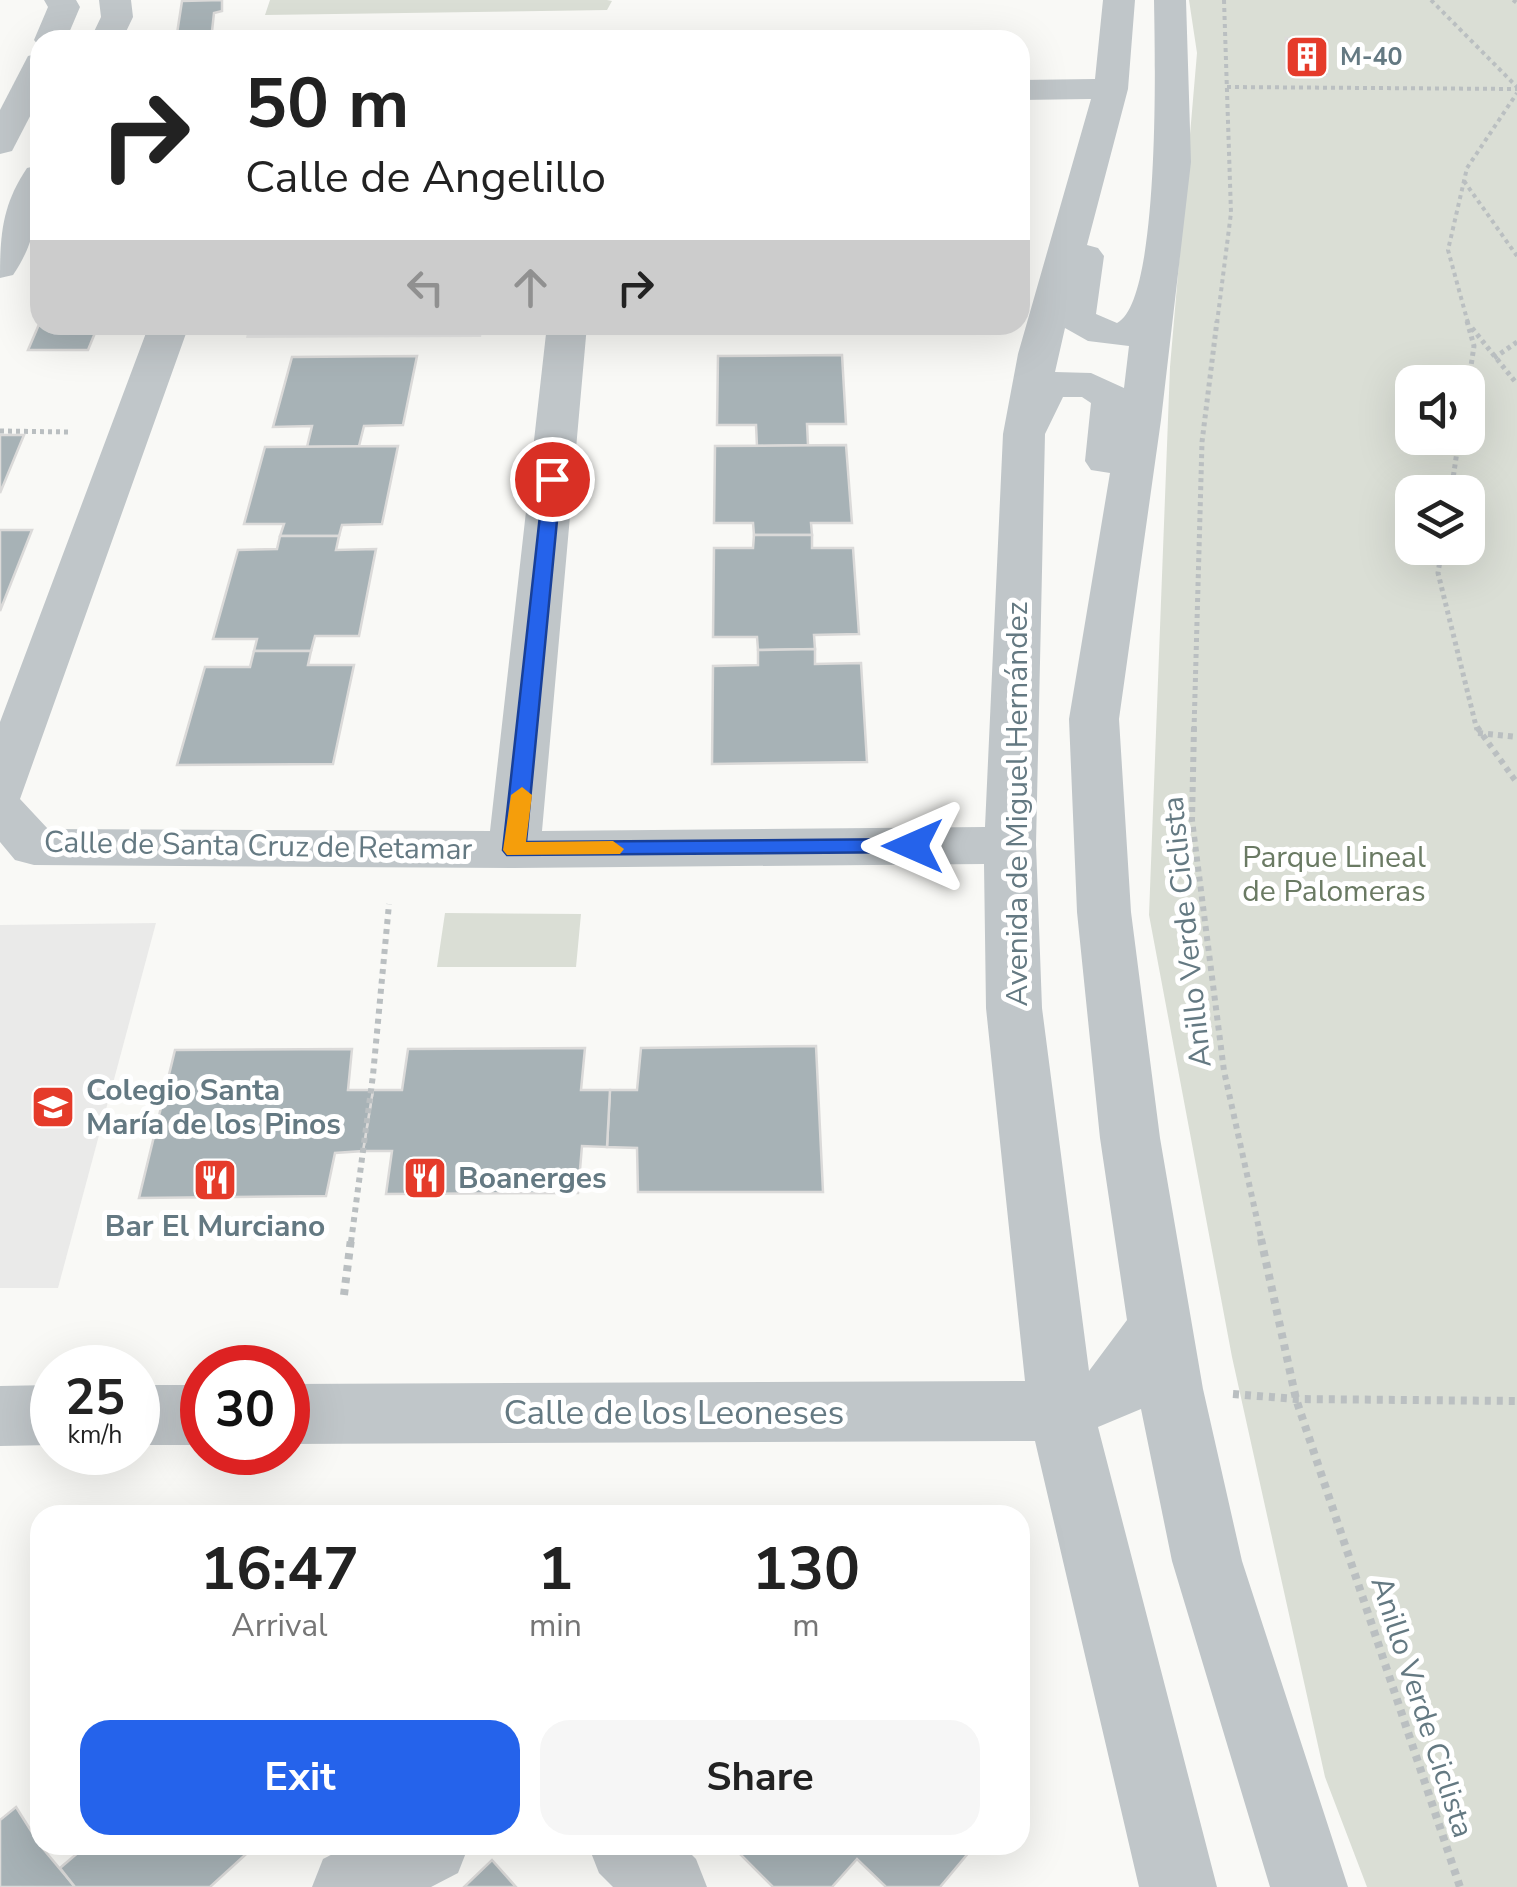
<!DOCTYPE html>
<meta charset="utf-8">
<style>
:root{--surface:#fff;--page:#f6f6f6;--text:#222;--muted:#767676;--accent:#2563eb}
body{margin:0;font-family:"Nunito Sans",sans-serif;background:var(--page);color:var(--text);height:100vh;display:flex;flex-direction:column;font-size:38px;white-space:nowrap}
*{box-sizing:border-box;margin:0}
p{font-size:32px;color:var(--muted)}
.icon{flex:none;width:55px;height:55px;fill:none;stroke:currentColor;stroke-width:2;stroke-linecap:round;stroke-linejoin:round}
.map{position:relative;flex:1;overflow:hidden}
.details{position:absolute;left:30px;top:1505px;width:1000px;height:350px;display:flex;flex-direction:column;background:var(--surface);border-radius:30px;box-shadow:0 10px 40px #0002}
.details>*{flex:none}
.guide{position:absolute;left:30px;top:30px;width:1000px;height:305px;border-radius:30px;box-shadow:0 10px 40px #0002;background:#fff;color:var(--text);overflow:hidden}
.tools{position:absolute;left:1395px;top:365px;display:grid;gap:20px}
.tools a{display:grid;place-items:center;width:90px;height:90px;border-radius:20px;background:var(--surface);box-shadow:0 10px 40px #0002;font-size:50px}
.speed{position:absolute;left:30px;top:1345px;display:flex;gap:20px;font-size:50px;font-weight:700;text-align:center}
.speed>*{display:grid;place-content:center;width:130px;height:130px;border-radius:50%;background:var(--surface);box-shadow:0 10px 40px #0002;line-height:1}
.speed small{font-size:25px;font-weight:400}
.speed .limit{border:15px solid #d22;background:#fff;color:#111}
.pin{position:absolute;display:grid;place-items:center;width:85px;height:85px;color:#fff;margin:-42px;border:5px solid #fff;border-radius:50%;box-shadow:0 2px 10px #0007}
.me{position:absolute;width:110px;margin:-55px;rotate:270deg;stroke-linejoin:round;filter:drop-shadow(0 0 8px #0008)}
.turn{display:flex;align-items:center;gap:35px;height:210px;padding:0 50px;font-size:45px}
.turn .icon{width:130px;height:130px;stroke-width:2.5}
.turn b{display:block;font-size:70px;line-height:85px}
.lanes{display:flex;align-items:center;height:95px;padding:0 50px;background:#0003;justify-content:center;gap:50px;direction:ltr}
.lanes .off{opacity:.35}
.eta{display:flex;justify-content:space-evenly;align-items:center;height:170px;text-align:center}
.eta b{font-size:60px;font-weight:700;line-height:70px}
.cta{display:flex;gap:20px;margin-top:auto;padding:20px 50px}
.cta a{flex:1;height:115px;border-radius:30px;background:var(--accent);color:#fff;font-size:40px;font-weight:700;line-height:115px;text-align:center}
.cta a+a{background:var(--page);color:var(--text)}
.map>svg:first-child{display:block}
.built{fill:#eaeae9}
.green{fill:#daded5;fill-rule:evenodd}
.building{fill:#a7b2b6;stroke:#dbdad9;stroke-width:2.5}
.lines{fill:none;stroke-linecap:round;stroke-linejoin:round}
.path-far3{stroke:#babfc1;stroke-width:4;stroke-dasharray:4 4;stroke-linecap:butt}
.path-far2{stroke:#babfc1;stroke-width:5;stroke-dasharray:4 4;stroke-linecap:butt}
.path-far1{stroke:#babfc1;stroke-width:6;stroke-dasharray:5 5;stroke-linecap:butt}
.path{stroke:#babfc1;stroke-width:8;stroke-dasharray:6 6;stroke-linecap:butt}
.minor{fill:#c0c6c9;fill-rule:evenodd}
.route{fill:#2563eb;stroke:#184099;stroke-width:2.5}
.slow{fill:#f59e0b}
.labels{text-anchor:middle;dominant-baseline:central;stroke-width:10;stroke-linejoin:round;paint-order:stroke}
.far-poi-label{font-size:25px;font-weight:bold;fill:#647982;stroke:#fff;text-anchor:start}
.street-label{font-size:30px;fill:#647982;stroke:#fff}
.park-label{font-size:30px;fill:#6a7a63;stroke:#fff}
.poi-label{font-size:30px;font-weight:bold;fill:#647982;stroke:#fff;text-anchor:start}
.near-street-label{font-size:35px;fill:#647982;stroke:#fff}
</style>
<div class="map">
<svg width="1517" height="1887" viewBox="0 0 1517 1887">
<rect width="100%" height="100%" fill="#f9f9f6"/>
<g class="built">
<path d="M237,325H498L483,326L481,337L246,338L248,328Z"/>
<path d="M674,325H973L974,334L674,335Z"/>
<path d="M156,923L58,1288H0V925Z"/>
</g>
<g class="green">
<path d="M270,0H607L612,1L607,10L265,15Z"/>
<path d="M1189,0H1517V1887H1367L1325,1777L1232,1357L1149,915L1170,367L1197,53ZM1412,382H1468V438H1412ZM1412,492H1468V548H1412Z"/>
<path d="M445,913L581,914L576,967H437Z"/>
</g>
<g class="building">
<path d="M222,0V11L214,13L211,40H176L182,1Z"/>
<path d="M1286,38L1327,41L1328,76L1285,72Z"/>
<path d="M40,322V325H103L97,328L88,350H28Z"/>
<path d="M279,325H449L279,327Z"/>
<path d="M842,355L846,424H807L808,445L757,446L756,425H717L718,356Z"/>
<path d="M417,356L403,425L364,426L359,446L307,447L312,426L273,427L292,357Z"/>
<path d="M0,435H24L0,493Z"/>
<path d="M846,445L852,523H811L812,535H754L753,523H714L715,446Z"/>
<path d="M398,446L382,524L342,525L339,536H280L284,524H244L265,447Z"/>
<path d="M0,530H32L0,611Z"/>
<path d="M754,535H812V548H853L859,634L814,635L815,649L758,650L757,637H713L714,548H753Z"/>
<path d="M280,536H339L336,550L376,549L359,636H315L311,651H254L257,639H213L238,550L277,549Z"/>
<path d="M815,649V664L861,663L867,762L712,764L713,666L758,665V650Z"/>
<path d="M254,651H311L308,665H354L333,764L177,765L205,667H250Z"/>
<path d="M816,1046L823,1192H638L637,1148L607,1147L610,1090H637L641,1048Z"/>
<path d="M585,1048L581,1090H610L607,1147L582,1146L578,1193L386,1194L392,1151H363L373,1090H402L408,1049Z"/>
<path d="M352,1049L348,1090H373L363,1151L335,1153L326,1196L139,1198L175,1050Z"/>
<path d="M16,1807L40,1845L75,1887H0V1820Z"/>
<path d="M87,1845H256L210,1887H75L60,1868Z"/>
<path d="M731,1845H975L940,1887H886L857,1859L832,1887H773Z"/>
<path d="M492,1860L516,1887H464Z"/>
</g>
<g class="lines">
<g class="path-far3">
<path d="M1431,0L1517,87"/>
<path d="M1513,0L1517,3"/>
<path d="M1227,87L1517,89"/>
<path d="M1464,181L1517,256"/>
<path d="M1217,323L1231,213L1224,0"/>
<path d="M1468,323L1448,250L1467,168L1517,93"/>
</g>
<g class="path-far2">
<path d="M1467,321L1474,346L1468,386"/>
<path d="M1472,328L1517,384"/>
<path d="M1494,358L1517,342"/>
<path d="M0,431L69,432"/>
<path d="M1451,492L1459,438"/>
<path d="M1442,548L1438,573L1477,730"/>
<path d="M1194,730L1202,442L1217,321"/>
</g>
<g class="path-far1">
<path d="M1194,727L1192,820L1224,1071L1262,1242"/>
<path d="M1477,727L1517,783"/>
<path d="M1478,733L1517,737"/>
<path d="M351,1242L373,1075L389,904"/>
</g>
<g class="path">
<path d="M1261,1239L1296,1399L1460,1887"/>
<path d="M344,1295L351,1239"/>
<path d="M1233,1394L1296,1399L1517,1401"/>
</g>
<g class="minor">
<path d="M44,0H76L80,7L66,40H40V47L34,40L48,7Z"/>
<path d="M99,0H131L133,17L122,40H90L101,17Z"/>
<path d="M1103,0H1135L1128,89L1087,245L1098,248L1104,256L1096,314L1117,323C1161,301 1155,54 1154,0H1186L1191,162L1161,420L1119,719L1131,912L1160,1138L1203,1389L1242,1561L1348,1887H1270L1172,1561L1141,1409L1098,1427L1217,1887H1139L1035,1441L288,1444V1384L1025,1381L986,1008L984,864L514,868L34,865L15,860L0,842V722L149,325H189L20,799L48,829L490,831L547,325H587L542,831L985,827L1003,434L1018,354L1091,99L1020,100V80L1095,79ZM1065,328L1088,341L1129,346L1124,388L1091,373L1055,372ZM1063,397H1082L1091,403L1085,461L1091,470L1110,473L1069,719L1077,912L1100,1138L1127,1320L1089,1371L1042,1008L1036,845L1045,434Z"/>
<path d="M40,53V97L12,151L0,154V110L28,56Z"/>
<path d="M40,165C40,206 37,240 13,275L0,278C0,235 2,205 27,168Z"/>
<path d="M52,1385V1445L0,1446V1386Z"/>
<rect x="138" y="1385" width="64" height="60"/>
<path d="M350,1845H469L458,1873L431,1887H312L323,1859Z"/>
<path d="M588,1845H682L696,1859L707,1887H613L599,1873Z"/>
</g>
</g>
<path class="route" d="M552,474L561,479L526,842L913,839L924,846L920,852L507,855L503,850L544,479Z"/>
<path class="slow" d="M522,787L532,795L526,842L613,841L624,849L620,854L507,855L503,850L511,795Z"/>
<defs>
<symbol id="building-square" viewBox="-11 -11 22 22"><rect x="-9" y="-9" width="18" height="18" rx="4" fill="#e53b2a" stroke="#fff"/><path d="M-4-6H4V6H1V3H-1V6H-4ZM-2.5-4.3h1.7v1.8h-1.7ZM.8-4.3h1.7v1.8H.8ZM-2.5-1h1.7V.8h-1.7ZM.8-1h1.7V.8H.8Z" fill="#fff"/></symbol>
<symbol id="school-square" viewBox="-11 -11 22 22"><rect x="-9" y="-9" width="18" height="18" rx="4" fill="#e53b2a" stroke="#fff"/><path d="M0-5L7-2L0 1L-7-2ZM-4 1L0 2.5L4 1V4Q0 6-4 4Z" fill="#fff"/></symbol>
<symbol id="restaurant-square" viewBox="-11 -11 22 22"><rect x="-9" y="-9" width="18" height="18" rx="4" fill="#e53b2a" stroke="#fff"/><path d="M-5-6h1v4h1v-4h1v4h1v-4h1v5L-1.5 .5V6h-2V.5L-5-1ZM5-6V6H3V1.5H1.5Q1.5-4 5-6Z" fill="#fff"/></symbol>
</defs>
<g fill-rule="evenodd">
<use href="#building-square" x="1282" y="32" width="50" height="50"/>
<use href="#school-square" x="28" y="1082" width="50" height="50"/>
<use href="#restaurant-square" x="400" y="1153" width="50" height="50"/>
<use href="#restaurant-square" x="190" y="1155" width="50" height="50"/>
</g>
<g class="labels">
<g class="far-poi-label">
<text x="1340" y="57">M-40</text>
</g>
<g class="street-label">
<text transform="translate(1017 804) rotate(-90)">Avenida de Miguel Hernández</text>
<text transform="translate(258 846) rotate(1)">Calle de Santa Cruz de Retamar</text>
<text transform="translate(1187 932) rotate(-96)">Anillo Verde Ciclista</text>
<text transform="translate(1422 1707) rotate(72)">Anillo Verde Ciclista</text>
</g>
<g class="park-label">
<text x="1334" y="857">Parque Lineal<tspan x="1334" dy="34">de Palomeras</tspan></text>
</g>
<g class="poi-label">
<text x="86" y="1090">Colegio Santa<tspan x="86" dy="34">María de los Pinos</tspan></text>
<text x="458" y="1178">Boanerges</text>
<text x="215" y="1226" text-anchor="middle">Bar El Murciano</text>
</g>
<g class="near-street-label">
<text x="674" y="1412">Calle de los Leoneses</text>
</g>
</g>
</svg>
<div class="tools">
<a><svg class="icon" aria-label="sound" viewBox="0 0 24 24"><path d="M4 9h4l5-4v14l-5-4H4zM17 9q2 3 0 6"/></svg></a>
<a><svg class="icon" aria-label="layers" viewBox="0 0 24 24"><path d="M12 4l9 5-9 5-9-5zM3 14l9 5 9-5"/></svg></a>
</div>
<div class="speed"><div>25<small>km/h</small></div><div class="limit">30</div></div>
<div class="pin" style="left:552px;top:479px;background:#d93025"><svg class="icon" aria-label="arrive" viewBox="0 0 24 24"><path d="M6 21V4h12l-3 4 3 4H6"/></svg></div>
<svg class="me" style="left:913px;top:846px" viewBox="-20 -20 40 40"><path d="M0-17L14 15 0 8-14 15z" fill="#2563eb" stroke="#fff" stroke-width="4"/></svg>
<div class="guide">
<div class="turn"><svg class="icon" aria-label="right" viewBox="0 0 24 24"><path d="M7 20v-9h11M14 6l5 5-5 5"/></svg><div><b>50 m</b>Calle de Angelillo</div></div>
<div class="lanes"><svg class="icon off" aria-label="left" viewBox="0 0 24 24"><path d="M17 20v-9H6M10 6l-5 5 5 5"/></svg><svg class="icon off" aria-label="ahead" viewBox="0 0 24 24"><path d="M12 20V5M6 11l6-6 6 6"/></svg><svg class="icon" aria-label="right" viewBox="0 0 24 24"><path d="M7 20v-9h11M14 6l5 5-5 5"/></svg></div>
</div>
<section class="details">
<div class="eta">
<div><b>16:47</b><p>Arrival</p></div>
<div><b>1</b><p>min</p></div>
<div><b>130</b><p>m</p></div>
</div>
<div class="cta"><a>Exit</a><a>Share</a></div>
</section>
</div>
